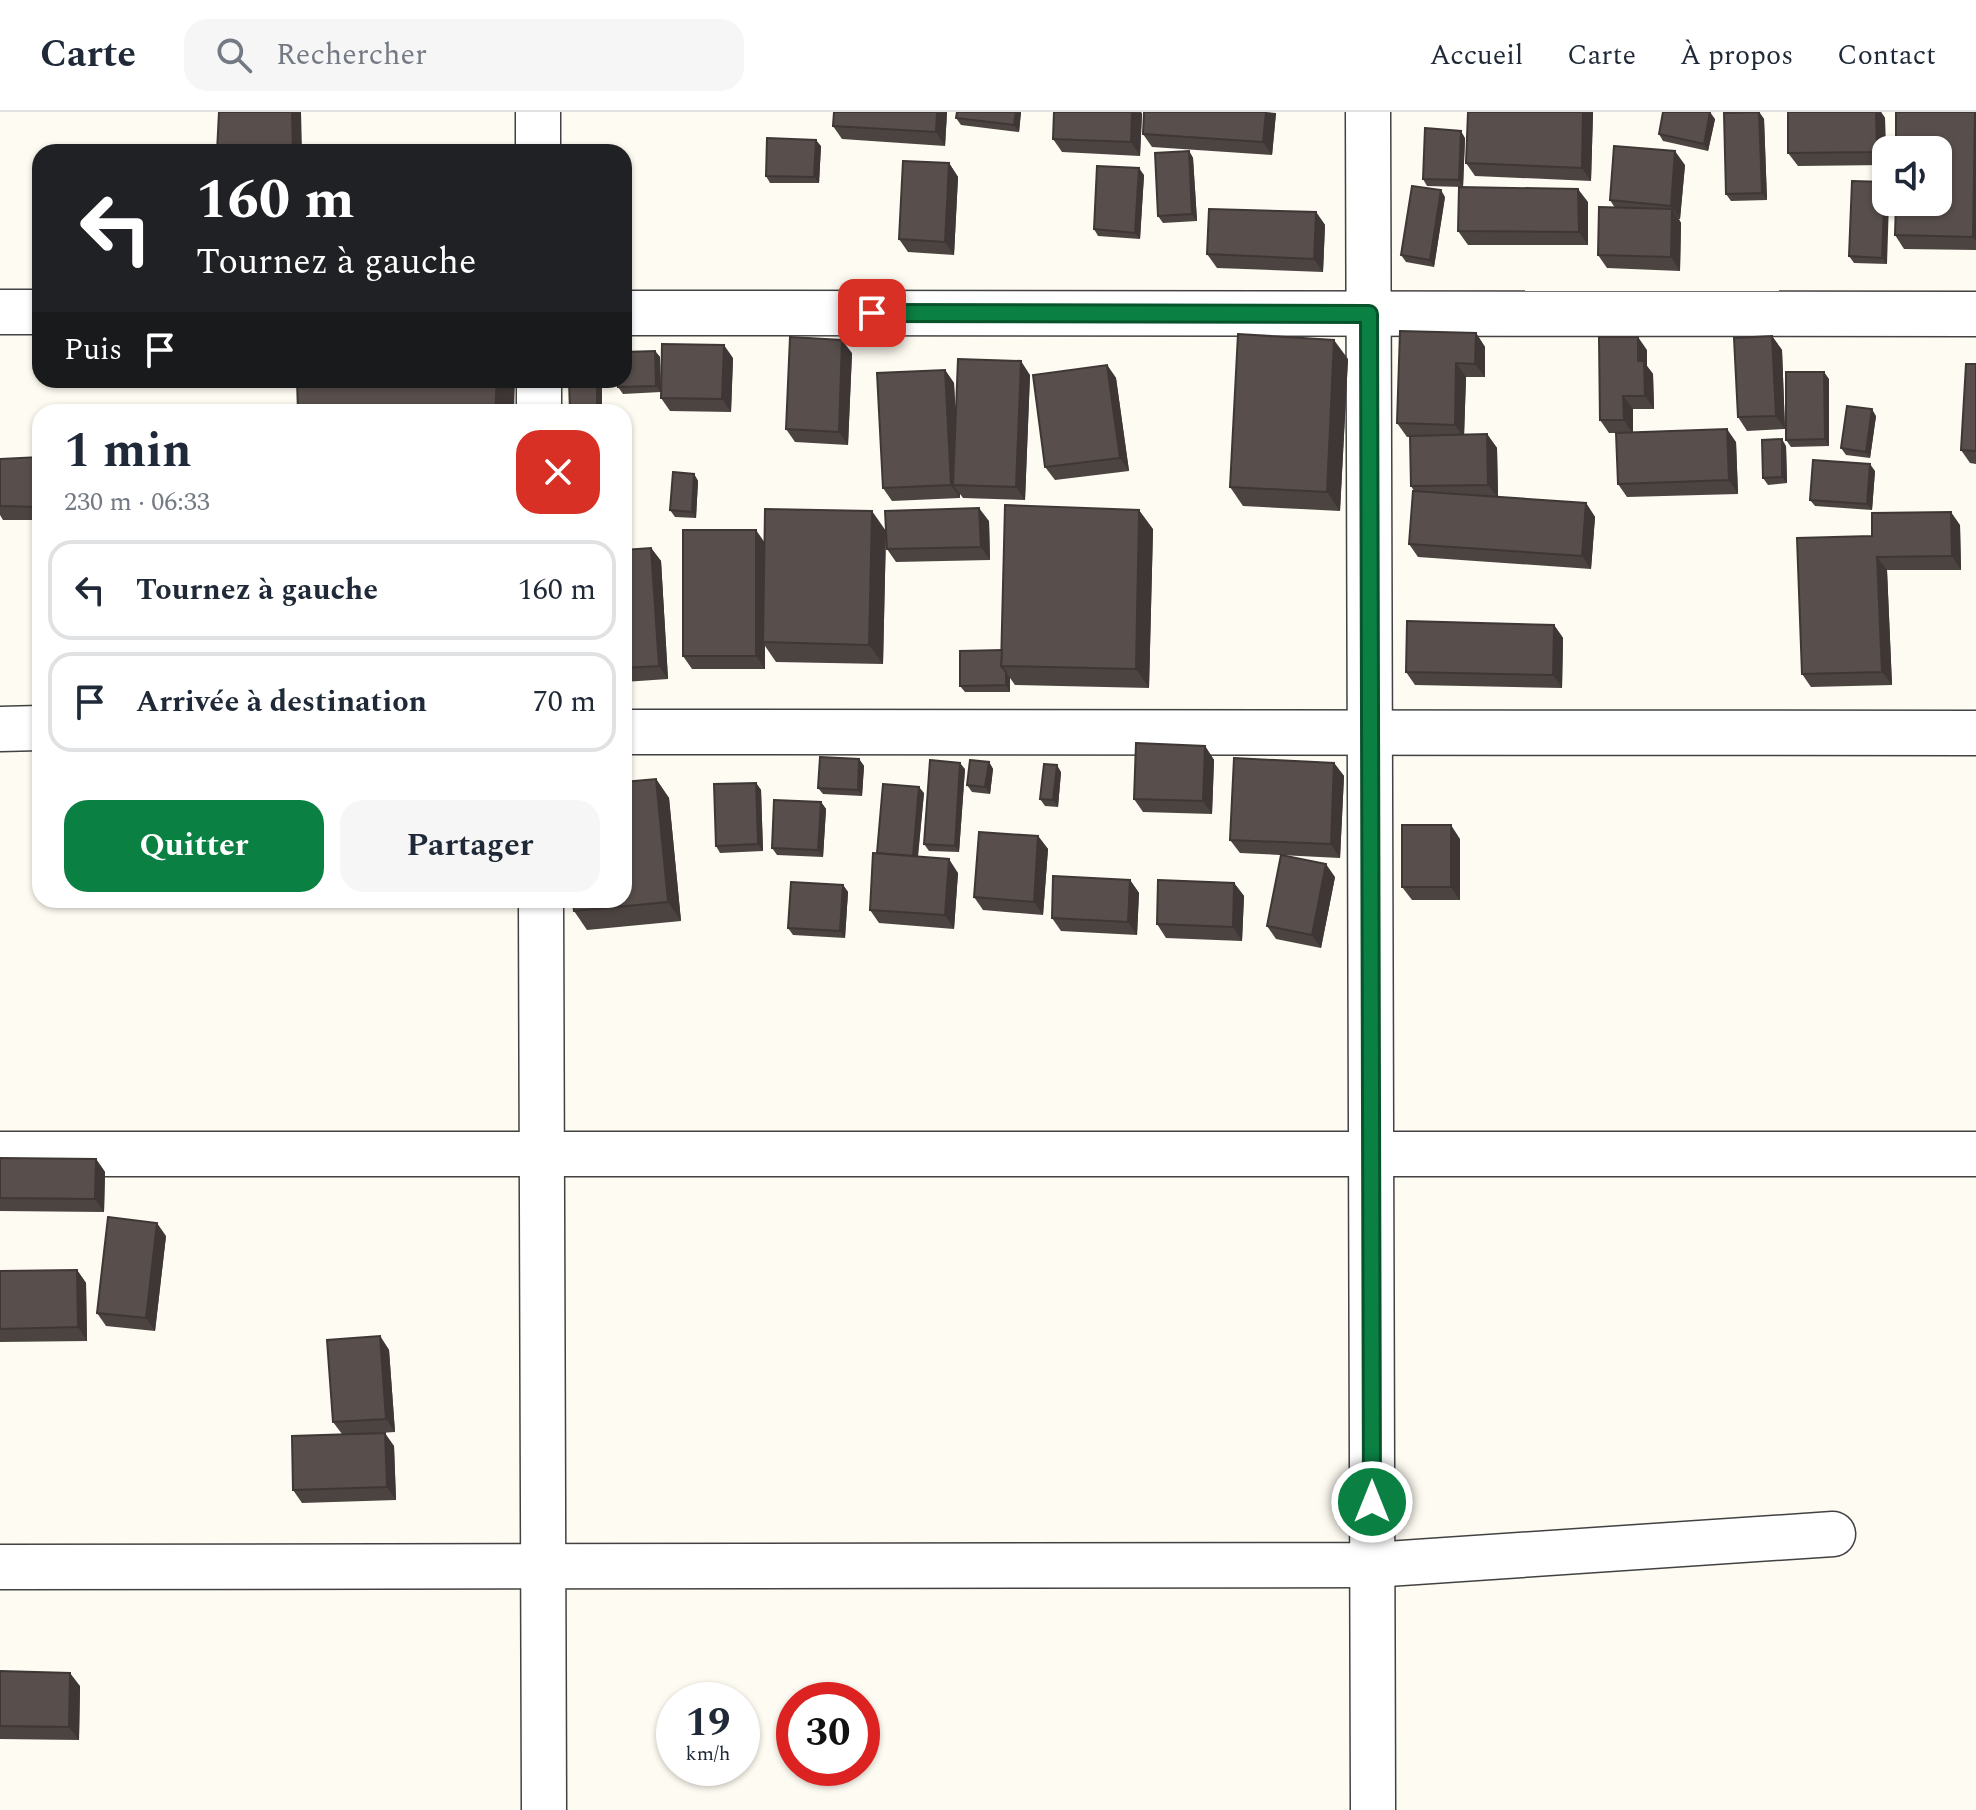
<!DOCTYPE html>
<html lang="fr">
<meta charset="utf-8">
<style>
:root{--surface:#fff;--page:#f6f6f7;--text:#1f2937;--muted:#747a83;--line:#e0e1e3;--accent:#0b8043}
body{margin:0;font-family:Spectral,serif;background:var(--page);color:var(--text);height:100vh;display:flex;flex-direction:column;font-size:30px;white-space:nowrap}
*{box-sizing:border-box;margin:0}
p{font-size:26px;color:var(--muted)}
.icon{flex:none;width:44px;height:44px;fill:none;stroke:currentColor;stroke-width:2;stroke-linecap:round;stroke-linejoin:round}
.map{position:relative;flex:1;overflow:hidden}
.side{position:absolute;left:32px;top:292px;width:600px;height:504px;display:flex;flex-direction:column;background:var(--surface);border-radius:24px;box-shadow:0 2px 6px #0004}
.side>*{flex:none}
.banner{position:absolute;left:32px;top:32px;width:600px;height:244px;border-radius:24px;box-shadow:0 2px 6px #0004;background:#202124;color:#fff;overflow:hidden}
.buttons{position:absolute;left:1872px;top:24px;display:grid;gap:16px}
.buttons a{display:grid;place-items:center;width:80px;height:80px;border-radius:16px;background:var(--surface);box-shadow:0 2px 6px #0004;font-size:40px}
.speed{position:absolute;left:656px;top:1570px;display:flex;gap:16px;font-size:40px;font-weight:700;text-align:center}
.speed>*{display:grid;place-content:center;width:104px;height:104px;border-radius:50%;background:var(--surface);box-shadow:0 2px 6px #0004;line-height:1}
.speed small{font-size:20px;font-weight:400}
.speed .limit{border:12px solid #d22;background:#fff;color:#111}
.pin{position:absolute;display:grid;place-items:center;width:68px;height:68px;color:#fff;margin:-34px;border-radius:16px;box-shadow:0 4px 12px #0006}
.me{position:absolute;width:88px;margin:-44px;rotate:0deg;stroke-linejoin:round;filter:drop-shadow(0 0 6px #0008)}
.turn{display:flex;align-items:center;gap:28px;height:168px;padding:0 32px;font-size:36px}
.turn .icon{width:104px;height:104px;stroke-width:2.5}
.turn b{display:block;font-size:56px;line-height:68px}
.then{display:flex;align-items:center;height:76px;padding:0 32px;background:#0003;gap:16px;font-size:30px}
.round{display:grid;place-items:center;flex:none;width:84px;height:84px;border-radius:24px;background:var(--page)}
.summary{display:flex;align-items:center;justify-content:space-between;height:136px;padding:0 32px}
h1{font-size:48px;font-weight:700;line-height:60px}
.primary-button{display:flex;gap:16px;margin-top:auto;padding:16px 32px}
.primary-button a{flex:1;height:92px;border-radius:24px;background:var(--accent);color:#fff;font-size:32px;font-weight:700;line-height:92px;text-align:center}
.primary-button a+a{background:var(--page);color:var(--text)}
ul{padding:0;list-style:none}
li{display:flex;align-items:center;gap:24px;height:100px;margin:0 16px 12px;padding:0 16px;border:4px solid var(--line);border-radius:24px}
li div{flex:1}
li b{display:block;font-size:30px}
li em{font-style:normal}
header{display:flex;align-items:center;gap:48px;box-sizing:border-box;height:112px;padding:0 40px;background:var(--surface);border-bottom:2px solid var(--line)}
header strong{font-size:38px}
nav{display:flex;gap:44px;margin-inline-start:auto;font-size:28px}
.search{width:560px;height:72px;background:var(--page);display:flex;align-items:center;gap:20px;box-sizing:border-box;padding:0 28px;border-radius:24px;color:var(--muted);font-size:30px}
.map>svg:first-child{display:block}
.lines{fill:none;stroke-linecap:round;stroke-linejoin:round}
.minor-casing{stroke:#424242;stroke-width:47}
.minor{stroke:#fff;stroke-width:44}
.wall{fill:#4c4441}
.shaded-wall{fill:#3e3735}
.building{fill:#584f4c;stroke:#3e3735;stroke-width:2}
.route-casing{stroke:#07532c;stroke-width:20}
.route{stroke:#0b8043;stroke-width:14}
</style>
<header>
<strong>Carte</strong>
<div class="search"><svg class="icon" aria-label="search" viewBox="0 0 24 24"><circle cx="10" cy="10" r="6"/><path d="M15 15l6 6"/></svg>Rechercher</div>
<nav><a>Accueil</a><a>Carte</a><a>À propos</a><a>Contact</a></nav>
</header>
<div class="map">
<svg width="1976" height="1698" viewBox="0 0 1976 1698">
<rect width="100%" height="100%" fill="#fefbf2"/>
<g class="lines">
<defs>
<g id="minor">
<path d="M538,0V40"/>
<path d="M1368,0L1373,1698"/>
<path d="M0,200H40"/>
<path d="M624,201L1976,202"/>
<path d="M539,268V300"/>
<path d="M0,617L40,616"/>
<path d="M624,620L1976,621"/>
<path d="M541,788L544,1698"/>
<path d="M0,1042H1976"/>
<path d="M0,1455L1372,1453L1833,1422"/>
</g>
</defs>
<use href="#minor" class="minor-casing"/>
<use href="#minor" class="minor"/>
</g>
<g class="wall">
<path d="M947,0L945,34L842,27L833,14Z"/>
<path d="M1021,0L1019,20L961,13L956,6Z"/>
<path d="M1468,0H1593L1591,69L1475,64L1466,51Z"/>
<path d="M1759,0L1764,7L1767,88L1731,89L1726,82Z"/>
<path d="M1788,0H1881L1885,6L1886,53L1798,54L1788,41Z"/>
<path d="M1976,0V138L1904,137L1895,123Z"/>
<path d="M1142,1L1140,44L1062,40L1053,27Z"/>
<path d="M1276,1L1272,43L1152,35L1143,22Z"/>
<path d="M1715,7L1708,39L1663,29L1659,22Z"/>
<path d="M1465,26L1463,75L1427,74L1423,67Z"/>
<path d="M821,34L819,71H770L766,64Z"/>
<path d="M1189,39L1193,46L1197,109L1163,111L1158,104Z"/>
<path d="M949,51L958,65L954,143L908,140L899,127Z"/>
<path d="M1685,53L1680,107H1679L1681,111L1680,159L1607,156L1598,143L1615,96L1610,88Z"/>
<path d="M1144,63L1140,127L1098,124L1094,117Z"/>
<path d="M1885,70L1887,152L1854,151L1849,144Z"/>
<path d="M1445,85L1434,155L1406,150L1401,143Z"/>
<path d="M1588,90V133H1468L1458,119Z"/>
<path d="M1316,100L1325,113L1323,160L1217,156L1207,142Z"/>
<path d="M1476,221L1485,235V265H1466L1464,323L1487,322L1497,336L1498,385L1586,391L1595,405L1591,457L1418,445L1409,432L1414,379L1411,374L1410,325H1407L1397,311Z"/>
<path d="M1772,224L1782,238L1785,317L1747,319L1738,305Z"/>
<path d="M1647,238V254L1653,262L1654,297H1633V320L1736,330L1738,382L1627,385L1618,372L1616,321H1609L1600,308Z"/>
<path d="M655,239L660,245L661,280L623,282L618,275Z"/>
<path d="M852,241L848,333L795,330L786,317Z"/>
<path d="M733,246L731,300L670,299L661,286Z"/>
<path d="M1348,247L1340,399L1243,394L1230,375Z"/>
<path d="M1976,252V352L1970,351L1961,338Z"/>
<path d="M1107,253L1116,266L1129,359L1055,368L1045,355Z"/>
<path d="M945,258L954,271L956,305L1030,263L1025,388L963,386L960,382V386L892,389L883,376Z"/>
<path d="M1829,267V334L1791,335L1786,328Z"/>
<path d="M1876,304L1870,346L1846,343L1841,336Z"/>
<path d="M1786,334L1787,371L1768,373L1763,366Z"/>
<path d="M40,345V408H3L0,403V347Z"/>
<path d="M1875,359L1872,398L1815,394L1810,388Z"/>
<path d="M694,362L698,369L696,406L675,405L670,398Z"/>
<path d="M989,409L990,448L896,450L887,437Z"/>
<path d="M1960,413L1961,458H1887L1892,573L1811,575L1802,562L1872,424Z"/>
<path d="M1153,417L1149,576L1015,573L1010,566V580H965L960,574L1002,538Z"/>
<path d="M886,419L883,552L776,550L765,534V557H692L683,544L764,430Z"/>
<path d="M651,436L661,449L668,567L624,570V438Z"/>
<path d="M1554,513L1563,526L1562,576L1415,573L1406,560Z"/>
<path d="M1205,634L1214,648L1212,702L1143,700L1134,687Z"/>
<path d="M859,647L864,654L862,684L823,682L818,676Z"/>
<path d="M989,650L993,657L990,682L972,680L967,673Z"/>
<path d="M1334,651L1344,664L1340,746L1240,741L1230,728Z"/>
<path d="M965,657L959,740L929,739L924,732Z"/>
<path d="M1061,660L1058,695L1045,694L1040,687Z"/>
<path d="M656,667L669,686L681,809L587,818L574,799Z"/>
<path d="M756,671L761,678L763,739L720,741L716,734Z"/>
<path d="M924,681L918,745L958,761L954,817L879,811L870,798L877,742Z"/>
<path d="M821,690L826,697L823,745L777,743L772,736Z"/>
<path d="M1038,724L1048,737L1043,803L983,798L974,785Z"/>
<path d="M1460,727V788H1412L1402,775Z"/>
<path d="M1335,765L1321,836L1276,827L1267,814Z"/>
<path d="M1130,768L1139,781L1137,823L1061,819L1052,806Z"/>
<path d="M1234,771L1244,784L1242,829L1166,826L1157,812Z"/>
<path d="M843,773L848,780L845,826L793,823L788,816Z"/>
<path d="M0,1046L96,1047L105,1060L104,1100L0,1099Z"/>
<path d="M166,1124L155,1219L106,1214L97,1201Z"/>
<path d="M77,1158L86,1171L87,1229L0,1230V1159Z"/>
<path d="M380,1224L389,1238L395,1320L379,1321L394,1334L396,1388L302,1391L293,1378L342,1322L333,1310Z"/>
<path d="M0,1559L80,1574L79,1628L0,1627Z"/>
</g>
<g class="shaded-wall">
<path d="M292,0H301L302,40H293Z"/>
<path d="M937,0H947L945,34L936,20Z"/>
<path d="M1016,0H1021L1019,20L1014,13Z"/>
<path d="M1132,0H1141L1142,1L1140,44L1131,30Z"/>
<path d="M1266,0L1276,1L1272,43L1263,30Z"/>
<path d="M1583,0H1593L1591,69L1582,56Z"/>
<path d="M1710,0L1715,7L1708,39L1704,32Z"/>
<path d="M1759,0L1764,7L1767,88L1762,81Z"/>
<path d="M1876,0H1881L1885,6L1886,53L1877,40Z"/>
<path d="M1975,0H1976V129L1973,125Z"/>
<path d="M1461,19L1465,26L1463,75L1459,68Z"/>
<path d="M816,28L821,34L819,71L814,65Z"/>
<path d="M1189,39L1193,46L1197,109L1192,102Z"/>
<path d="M1675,39L1685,53L1680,107L1671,94Z"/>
<path d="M949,51L958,65L954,143L945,130Z"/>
<path d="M1139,56L1144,63L1140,127L1135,121Z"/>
<path d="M1885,70L1886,90H1889L1887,152L1882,146Z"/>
<path d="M1578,77L1588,90V133L1579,120Z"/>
<path d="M1441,78L1445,85L1434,155L1430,148Z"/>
<path d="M1672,97L1681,111L1680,159L1671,145Z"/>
<path d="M1316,100L1325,113L1323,160L1314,147Z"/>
<path d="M1476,221L1485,235V265L1475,252Z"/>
<path d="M1772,224L1782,238L1785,317L1776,304Z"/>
<path d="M1638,225L1647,238V254L1653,262L1654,297L1645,284L1638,249Z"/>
<path d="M842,228L852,241L848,333L839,320Z"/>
<path d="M1334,228L1348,247L1340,399L1327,380Z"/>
<path d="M724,233L733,246L731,300L722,287Z"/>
<path d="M655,239L660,245L661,280L656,274Z"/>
<path d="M1021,249L1030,263L1025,388L1016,375Z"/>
<path d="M1456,251L1466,265L1464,326L1455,313Z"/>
<path d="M1107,253L1116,266L1129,359L1120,346Z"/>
<path d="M945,258L954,271L959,373H953L960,382V386L951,373Z"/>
<path d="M1824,260L1829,267V334L1825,327Z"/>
<path d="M497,268H515L514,300H495Z"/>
<path d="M597,268H598L602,273V300H597Z"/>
<path d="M1623,284L1633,297V322L1624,308Z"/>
<path d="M1872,297L1876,304L1870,346L1866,340Z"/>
<path d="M1727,317L1736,330L1738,382L1729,368Z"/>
<path d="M1487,322L1497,336L1498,386L1488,373Z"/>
<path d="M1782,327L1786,334L1787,371L1782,365Z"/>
<path d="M1870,352L1875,359L1872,398L1867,392Z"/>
<path d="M694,362L698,369L696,406L692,400Z"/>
<path d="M1586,391L1595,405L1591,457L1582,444Z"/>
<path d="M979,396L989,409L990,448L981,435Z"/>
<path d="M1139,398L1153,417L1149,576L1136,557Z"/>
<path d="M872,399L886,419L883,552L869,533Z"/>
<path d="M1951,400L1960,413L1961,458L1952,444Z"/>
<path d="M756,418L765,431L763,530L765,534V557L756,544Z"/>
<path d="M651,436L661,449L668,567L659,554Z"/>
<path d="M1877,445L1887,458L1892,573L1882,560Z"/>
<path d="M1554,513L1563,526L1562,576L1553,563Z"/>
<path d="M1006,560L1010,566V580L1006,573Z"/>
<path d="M1205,634L1214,648L1212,702L1203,689Z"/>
<path d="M859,647L864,654L862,684L858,678Z"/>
<path d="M989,650L993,657L990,682L985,675Z"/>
<path d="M960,651L965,657L959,740L955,734Z"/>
<path d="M1334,651L1344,664L1340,746L1331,732Z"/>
<path d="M1057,653L1061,660L1058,695L1053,688Z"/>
<path d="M656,667L669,686L681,809L668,790Z"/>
<path d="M756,671L761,678L763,739L758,732Z"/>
<path d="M919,675L924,681L917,751L913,744Z"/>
<path d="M821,690L826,697L823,745L818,738Z"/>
<path d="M1451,713L1460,727V788L1451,775Z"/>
<path d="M1038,724L1048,737L1043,803L1034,790Z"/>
<path d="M949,747L958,761L954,817L945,803Z"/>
<path d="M1326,752L1335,765L1321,836L1312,823Z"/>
<path d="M1130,768L1139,781L1137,823L1128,810Z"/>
<path d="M1234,771L1244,784L1242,829L1233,815Z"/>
<path d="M843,773L848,780L845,826L840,819Z"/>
<path d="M96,1047L105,1060L104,1100L95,1087Z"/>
<path d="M157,1111L166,1124L155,1219L146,1206Z"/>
<path d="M77,1158L86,1171L87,1229L78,1215Z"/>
<path d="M380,1224L389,1238L395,1320L386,1307Z"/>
<path d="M385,1321L394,1334L396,1388L387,1375Z"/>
<path d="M70,1561L80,1574L79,1628L69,1615Z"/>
</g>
<g class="building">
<path d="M219,0H292L293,40H217Z"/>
<path d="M834,0H937L936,20L833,14Z"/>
<path d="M957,0H1016L1014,13L956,6Z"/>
<path d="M1054,0H1132L1131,30L1053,27Z"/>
<path d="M1144,0H1266L1263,30L1143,22Z"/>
<path d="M1468,0H1583L1582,56L1466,51Z"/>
<path d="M1663,0H1710L1704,32L1659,22Z"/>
<path d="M1759,0L1762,81L1726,82L1724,1Z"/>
<path d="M1788,0H1876L1877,40L1788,41Z"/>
<path d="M1896,0H1975L1973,125L1895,123L1896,90H1938V38H1896Z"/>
<path d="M1425,16L1461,19L1459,68L1423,67Z"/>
<path d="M767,26L816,28L814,65L766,64Z"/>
<path d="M1614,34L1675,39L1671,94L1610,88Z"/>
<path d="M1189,39L1192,102L1158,104L1155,41Z"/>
<path d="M903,49L949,51L945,130L899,127Z"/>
<path d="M1097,54L1139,56L1135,121L1094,117Z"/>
<path d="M1852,69L1885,70L1882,146L1849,144Z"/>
<path d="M1412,74L1441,78L1430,148L1401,143Z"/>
<path d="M1459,75L1578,77L1579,120L1458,119Z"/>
<path d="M1599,95L1672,97L1671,145L1598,143Z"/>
<path d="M1209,97L1316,100L1314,147L1207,142Z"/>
<path d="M1400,219L1476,221L1475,252L1456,251L1455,313L1397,311Z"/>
<path d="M1238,222L1334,228L1327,380L1230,375Z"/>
<path d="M1772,224L1776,304L1738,305L1734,226Z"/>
<path d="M790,225L842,228L839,320L786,317Z"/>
<path d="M1599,225H1638V249H1644L1645,284H1623L1624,308H1600Z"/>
<path d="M662,232L724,233L722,287L661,286Z"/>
<path d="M655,239L656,274L618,275V268H624V240Z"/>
<path d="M958,247L1021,249L1016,375L953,373Z"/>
<path d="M1966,252H1976V339L1961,338Z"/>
<path d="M1107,253L1120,346L1045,355L1033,263Z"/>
<path d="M945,258L951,373L883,376L877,261Z"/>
<path d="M1786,260H1824L1825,327L1786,328Z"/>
<path d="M297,268H497L495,300H298Z"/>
<path d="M569,268H597V300H570Z"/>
<path d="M1847,294L1872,297L1866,340L1841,336Z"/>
<path d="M1727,317L1729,368L1618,372L1616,321Z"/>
<path d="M1487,322L1488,373L1411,374L1410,324Z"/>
<path d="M1782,327V365L1763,366L1762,328Z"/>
<path d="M40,345V395L0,394V347Z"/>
<path d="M1813,348L1870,352L1867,392L1810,388Z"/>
<path d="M673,360L694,362L692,400L670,398Z"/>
<path d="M1413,379L1586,391L1582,444L1409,432Z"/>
<path d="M1005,393L1139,398L1136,557L1001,554Z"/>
<path d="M979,396L981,435L887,437L885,399Z"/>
<path d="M765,397L872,399L869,533L763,530Z"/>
<path d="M1951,400L1952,444L1877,445L1882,560L1802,562L1797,426L1872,424V401Z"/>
<rect x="683" y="418" width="73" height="126"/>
<path d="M651,436L659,554L624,556V438Z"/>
<path d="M40,499V551H37Z"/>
<path d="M1407,509L1554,513L1553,563L1406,560Z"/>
<path d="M1002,538L1001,554L1006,560V573L960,574V539Z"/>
<path d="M1136,631L1205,634L1203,689L1134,687Z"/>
<path d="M820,645L859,647L858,678L818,676Z"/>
<path d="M1234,646L1334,651L1331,732L1230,728Z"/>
<path d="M930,648L960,651L955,734L924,732Z"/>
<path d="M970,648L989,650L985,675L967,673Z"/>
<path d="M1044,652L1057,653L1053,688L1040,687Z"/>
<path d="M656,667L668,790L574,799L573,788H624V670Z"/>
<path d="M756,671L758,732L716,734L714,672Z"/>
<path d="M883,672L919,675L913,744L877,741Z"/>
<path d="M774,688L821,690L818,738L772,736Z"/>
<rect x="1402" y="713" width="49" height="62"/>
<path d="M979,720L1038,724L1034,790L974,785Z"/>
<path d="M873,741L949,747L945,803L870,798Z"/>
<path d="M1281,743L1326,752L1312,823L1267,814Z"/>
<path d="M1053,764L1130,768L1128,810L1052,806Z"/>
<path d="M1158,768L1234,771L1233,815L1157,812Z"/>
<path d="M791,770L843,773L840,819L788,816Z"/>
<path d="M0,1046L96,1047L95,1087L0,1086Z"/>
<path d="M108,1105L157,1111L146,1206L97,1201Z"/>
<path d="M77,1158L78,1215L0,1217V1159Z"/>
<path d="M380,1224L386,1307L333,1310L327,1228Z"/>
<path d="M385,1321L387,1375L293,1378L292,1324Z"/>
<path d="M0,1559L70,1561L69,1615L0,1614Z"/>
</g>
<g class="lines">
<defs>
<path id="route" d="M872,201L1369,202L1372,1390"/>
</defs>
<use href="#route" class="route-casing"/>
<use href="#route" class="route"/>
</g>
</svg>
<div class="buttons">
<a><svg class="icon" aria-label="sound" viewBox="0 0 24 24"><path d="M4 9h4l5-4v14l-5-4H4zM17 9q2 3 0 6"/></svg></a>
</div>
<div class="speed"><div>19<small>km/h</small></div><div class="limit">30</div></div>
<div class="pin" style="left:872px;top:201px;background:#d93025"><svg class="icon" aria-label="arrive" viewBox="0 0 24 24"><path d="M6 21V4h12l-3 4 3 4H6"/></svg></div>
<svg class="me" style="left:1372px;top:1390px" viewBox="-20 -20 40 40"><circle r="17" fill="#0b8043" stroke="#fff" stroke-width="3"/><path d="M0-11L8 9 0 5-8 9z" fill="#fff"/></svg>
<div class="banner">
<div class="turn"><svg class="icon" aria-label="left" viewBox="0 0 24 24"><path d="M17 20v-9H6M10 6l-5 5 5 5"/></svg><div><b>160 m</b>Tournez à gauche</div></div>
<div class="then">Puis<svg class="icon" aria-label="arrive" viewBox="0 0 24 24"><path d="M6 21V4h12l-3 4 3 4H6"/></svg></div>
</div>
<section class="side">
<div class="summary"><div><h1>1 min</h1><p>230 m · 06:33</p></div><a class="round" style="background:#d93025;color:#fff"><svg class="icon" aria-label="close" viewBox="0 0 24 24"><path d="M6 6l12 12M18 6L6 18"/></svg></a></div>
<ul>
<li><svg class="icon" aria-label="left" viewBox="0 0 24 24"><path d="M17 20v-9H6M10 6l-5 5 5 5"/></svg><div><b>Tournez à gauche</b></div><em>160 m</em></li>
<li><svg class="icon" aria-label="arrive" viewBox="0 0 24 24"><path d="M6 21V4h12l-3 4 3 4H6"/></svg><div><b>Arrivée à destination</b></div><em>70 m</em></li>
</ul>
<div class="primary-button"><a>Quitter</a><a>Partager</a></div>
</section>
</div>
